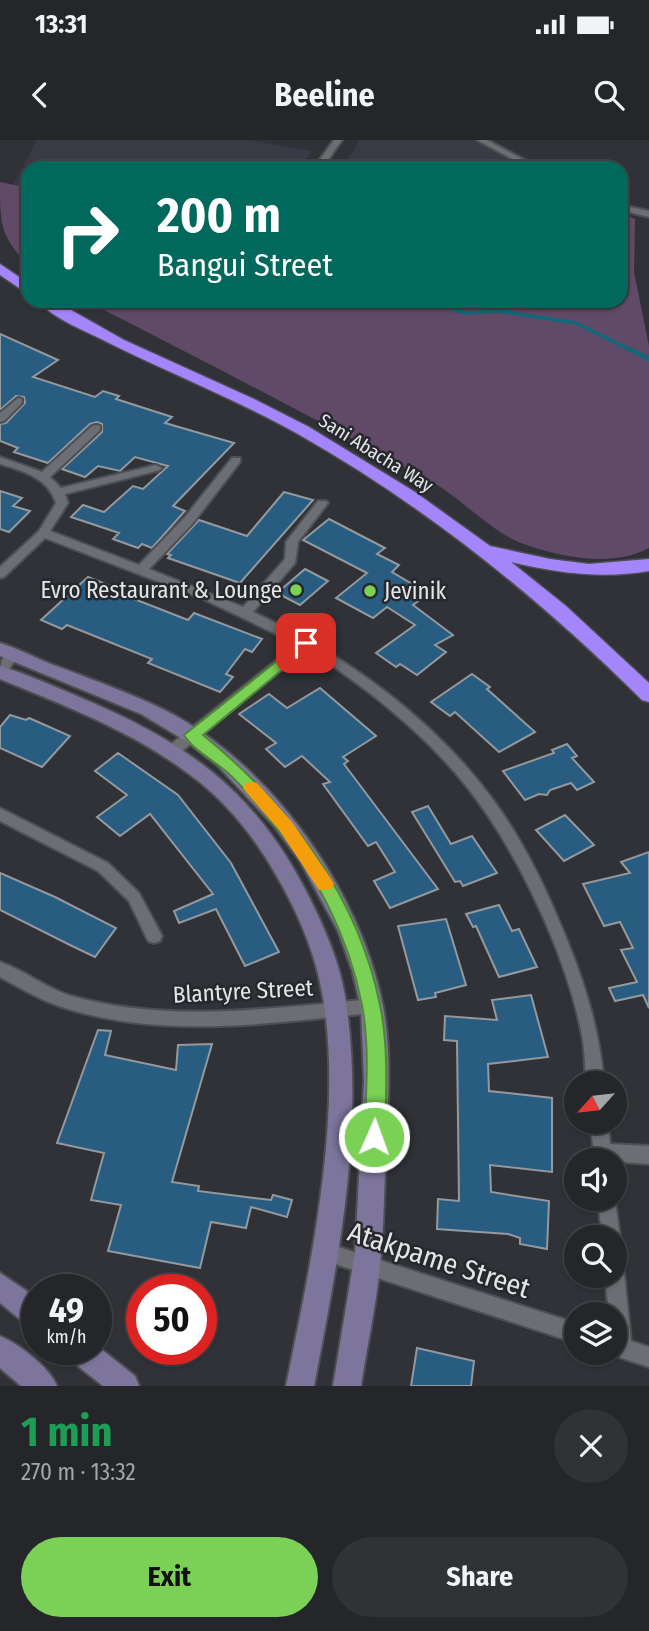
<!DOCTYPE html>
<meta charset="utf-8">
<style>
:root{--surface:#242629;--page:#303235;--text:#f1f3f6;--muted:#a3a5a8;--line:#414346;--accent:#7bd155}
body{margin:0;font-family:"Fira Sans Condensed",sans-serif;background:var(--page);color:var(--text);height:100vh;display:flex;flex-direction:column;font-size:26px;white-space:nowrap}
*{box-sizing:border-box;margin:0}
p{font-size:23px;color:var(--muted)}
.icon{flex:none;width:38px;height:38px;fill:none;stroke:currentColor;stroke-width:2;stroke-linecap:round;stroke-linejoin:round}
.map{position:relative;height:1246px;overflow:hidden}
.panel{display:flex;flex-direction:column;background:var(--surface);flex:1}
.panel>*{flex:none}
.guide{position:absolute;left:21px;top:21px;width:607px;height:147px;border-radius:21px;box-shadow:0 2px 5px #0004,0 0 0 2px var(--line);background:#00695c;color:#fff;overflow:hidden}
.needle{width:46px;rotate:243deg}
.buttons{position:absolute;left:564px;top:931px;display:grid;gap:14px}
.buttons a{display:grid;place-items:center;width:63px;height:63px;border-radius:50%;background:var(--surface);box-shadow:0 2px 5px #0004,0 0 0 2px var(--line);font-size:35px}
.speed{position:absolute;left:21px;top:1134px;display:flex;gap:14px;font-size:35px;font-weight:700;text-align:center}
.speed>*{display:grid;place-content:center;width:91px;height:91px;border-radius:50%;background:var(--surface);box-shadow:0 2px 5px #0004,0 0 0 2px var(--line);line-height:1}
.speed small{font-size:18px;font-weight:400}
.speed .limit{border:10px solid #d22;background:#fff;color:#111}
.pin{position:absolute;display:grid;place-items:center;width:60px;height:60px;color:#fff;margin:-30px;border-radius:14px;box-shadow:0 4px 10px #0006}
.me{position:absolute;width:77px;margin:-38px;rotate:2deg;stroke-linejoin:round;filter:drop-shadow(0 0 5px #0008)}
.turn{display:flex;align-items:center;gap:24px;height:147px;padding:0 21px;font-size:32px}
.turn .icon{width:91px;height:91px;stroke-width:2.5}
.turn b{display:block;font-size:49px;line-height:60px}
.round{display:grid;place-items:center;flex:none;width:74px;height:74px;border-radius:37px;background:var(--page)}
.headline{display:flex;align-items:center;justify-content:space-between;height:119px;padding:0 21px}
h1{font-size:42px;font-weight:700;line-height:52px;color:#1e9e55}
.button{display:flex;gap:14px;margin-top:auto;padding:14px 21px}
.button a{flex:1;height:80px;border-radius:42px;background:var(--accent);color:#111;font-size:28px;font-weight:700;line-height:80px;text-align:center}
.button a+a{background:var(--page);color:var(--text)}
.status{display:flex;justify-content:space-between;align-items:center;height:49px;padding:0 35px;background:var(--surface);direction:ltr}
.status svg{height:19px;fill:currentColor}
header{display:flex;justify-content:space-between;align-items:center;height:91px;padding:0 21px;background:var(--surface);font-size:32px;font-weight:700}
.map>svg:first-child{display:block}
.built{fill:#383b45}
.green{fill:#614a67}
.lines{fill:none;stroke-linecap:round;stroke-linejoin:round}
.stream-far1{stroke:#0f697b;stroke-width:3.5}
.stream{stroke:#0f697b;stroke-width:4.5}
.building{fill:#285d81;stroke:#94999d;stroke-width:2}
.street-casing{stroke:#4d4f52;stroke-width:4}
.secondary-casing{stroke:#4d4f52;stroke-width:4}
.highway-casing{stroke:#4d4f52;stroke-width:3}
.street{fill:#6c6e73;fill-rule:evenodd}
.secondary{fill:#7d759c;fill-rule:evenodd}
.highway{fill:#a585fc;fill-rule:evenodd}
.route{fill:#7bd155;stroke:#508837;stroke-width:2}
.slow{fill:#f59e0b}
.poi-dot{fill:#7bd155;stroke:#27282d;stroke-width:2.5}
.labels{text-anchor:middle;dominant-baseline:central;stroke-width:5;stroke-linejoin:round;paint-order:stroke}
.far-street-label{font-size:19px;fill:#e3e5e7;stroke:#27282d}
.poi-label{font-size:23px;fill:#e3e5e7;stroke:#27282d;text-anchor:end}
.street-label{font-size:23px;fill:#e3e5e7;stroke:#27282d}
.near-street-label{font-size:28px;fill:#e3e5e7;stroke:#27282d}
</style>
<div class="status"><b>13:31</b><svg viewBox="0 0 49 12"><path d="M0 12V9h3v3zM5 12V6h3v6zM10 12V3h3v9zM15 12V0h3v12zM26 1h20v11H26zM47 4h2v5h-2z"/></svg></div>
<header><svg class="icon" aria-label="back" viewBox="0 0 24 24"><path d="M15 5l-7 7 7 7"/></svg>Beeline<svg class="icon" aria-label="search" viewBox="0 0 24 24"><circle cx="10" cy="10" r="6"/><path d="M15 15l6 6"/></svg></header>
<div class="map">
<svg width="649" height="1246" viewBox="0 0 649 1246">
<rect width="100%" height="100%" fill="#303237"/>
<g class="built">
<path d="M37,0H249L311,11L301,28H28V48L13,45Z"/>
<path d="M360,0H490L549,28H342Z"/>
</g>
<g class="green">
<path d="M0,42L28,48V125C0,95 0,85 0,42Z"/>
<path d="M621,72L635,79L634,132L649,206V408C611,428 559,417 521,403C495,394 460,358 434,343C319,281 203,220 86,161H621Z"/>
</g>
<g class="lines">
<path class="stream-far1" d="M399,161H420L466,173L498,171L576,183L630,210"/>
<path class="stream" d="M627,208L649,219"/>
</g>
<g class="building">
<path d="M0,194L58,220L33,237L95,257L103,251L119,256L116,259L172,277L165,283L234,303L173,366L185,371L152,408L142,404L138,408L113,399L119,393L71,377L83,365L104,372L133,346L143,349L168,326L135,317L120,331L98,326L85,337L62,329L102,292V284L97,282L90,284L48,323L14,312L18,308L0,301V284L6,283L25,263L24,257L16,256L0,270Z"/>
<path d="M0,351L22,358L13,366L30,371L9,392L0,389Z"/>
<path d="M284,352L313,360L240,443L168,418L171,415L167,414L199,380L247,396Z"/>
<path d="M329,379L385,408L377,414L399,425L392,432L419,448L416,450L425,456L413,465L453,495L435,505L446,512L417,535L400,524L396,527L376,513L415,485L387,467L373,478L336,458L367,433L303,400Z"/>
<path d="M305,429L328,441L300,465L277,453Z"/>
<path d="M88,437L108,445L106,448L188,480L194,473L262,499L252,512L245,509L226,534L233,537L220,552L148,523L152,519L67,485L62,489L41,480Z"/>
<path d="M472,534L490,547L487,549L535,592L499,612L455,572L450,576L431,562Z"/>
<path d="M320,548L376,596L343,617L348,621L344,624L438,749L390,768L374,741L395,732L376,702L368,706L323,644L330,642L302,616L285,627L266,609L276,603L239,574L269,554L287,568Z"/>
<path d="M10,575L26,580L29,578L70,596L42,627L0,608V587Z"/>
<path d="M567,604L577,616L572,618L594,642L577,650L571,643L550,650L547,655L539,654L525,660L503,631L554,613L552,610Z"/>
<path d="M118,613L178,655L231,723L279,812L245,826L216,769L179,783L174,771L213,754L150,674L120,696L97,677L127,655L95,631Z"/>
<path d="M428,666L451,704L472,696L497,733L463,746L460,741L455,742L412,672Z"/>
<path d="M565,675L594,705L564,721L536,690Z"/>
<path d="M649,712V868L643,855L615,861L609,848L637,842L621,810L633,808L620,782L604,786L583,744L630,733L621,722Z"/>
<path d="M0,733L55,757L116,788L95,817L72,806L0,770Z"/>
<path d="M499,765L512,791L519,789L537,827L499,837L476,786L473,787L466,774Z"/>
<path d="M446,779L466,845L435,853L436,857L418,860L398,786Z"/>
<path d="M531,855L548,917L488,924L489,951L552,958V1032L490,1025L491,1052L549,1061L547,1109L520,1104V1098L508,1094L437,1089L438,1059L459,1061L457,901L444,900L445,876L497,880L492,860Z"/>
<path d="M98,890L111,891L105,915L176,930L178,905L212,904L172,1042L199,1046L198,1051L271,1060L273,1055L292,1060L287,1077L251,1067L246,1088L211,1082L200,1128L108,1111L121,1065L91,1060L104,1013L57,1003Z"/>
<path d="M417,1208L474,1221L471,1246H411Z"/>
</g>
<g class="lines">
<defs>
<g id="street">
<path d="M334,0H342L323,27H317L316,25Z"/>
<path d="M477,0H487L539,28H529Z"/>
<path d="M621,65L649,71V77L621,70Z"/>
<path d="M18,258L22,259V263L4,281L0,282V273Z"/>
<path d="M96,285L100,286V290L50,337L61,348L156,325L162,328L160,330L65,354L68,363L50,391L139,425L185,377L232,318H240V322L193,383L149,429L243,467L285,419L286,402L318,361H326L328,363L298,402L295,423L253,472C346,515 436,580 496,664C522,700 542,740 559,781C582,834 599,885 604,943H586C585,929 585,915 583,901C569,820 518,711 467,647C424,593 365,546 307,509L176,616H166L164,612L166,608L297,504L203,459L45,398L4,437L0,438V427L39,391L56,363C48,338 24,331 0,324V317L42,332L92,286Z"/>
<path d="M12,511L18,515L5,536L0,538C0,527 0,514 12,511Z"/>
<path d="M0,668L108,723L139,753L162,796L160,801L154,803L148,801L129,761L98,731L0,681Z"/>
<path d="M0,822C24,830 44,847 68,855C166,884 272,868 372,859L378,861L380,866L378,871L372,873C271,883 167,899 68,869C44,862 22,849 0,837Z"/>
<path d="M590,982H608L610,1004L649,1006V1024L595,1020Z"/>
<path d="M614,1054L620,1097L618,1104L614,1105V1097H602L598,1059H614Z"/>
<path d="M326,1103L576,1183V1203L326,1121L319,1119L317,1112L319,1105Z"/>
<path d="M614,1124L621,1126L624,1133L631,1201L649,1207V1227L607,1213H614V1174H609L605,1136H614Z"/>
</g>
<g id="secondary">
<path d="M0,503C20,509 39,520 59,527C98,542 139,556 176,576C276,632 361,754 383,866C392,913 388,962 386,1009C384,1048 384,1087 380,1126C376,1166 367,1206 361,1246H333L355,1112L364,941L361,868L352,830L338,791L300,721L274,686L217,625L186,601L141,574L0,516Z"/>
<path d="M0,526C27,534 53,546 79,557C187,602 256,651 309,757C325,789 339,821 345,856C366,986 338,1119 314,1246H286C311,1121 350,951 316,826C307,794 292,762 275,733C253,695 225,660 189,634C132,591 66,566 0,539Z"/>
<path d="M0,1133L37,1158V1188L27,1185L0,1163Z"/>
<path d="M0,1196C19,1204 49,1227 57,1246H21L0,1228Z"/>
<path d="M96,1205L135,1236L139,1246H103L69,1219L65,1209H96Z"/>
</g>
<g id="highway">
<path d="M0,124L28,143V154L0,135Z"/>
<path d="M38,161H55L124,200L254,259L309,287L415,352L490,406L550,419L589,424L649,419V431C602,439 558,433 511,422L566,466L649,543V562L642,560C538,457 425,366 298,294C234,258 166,232 101,199C81,189 53,178 38,161Z"/>
</g>
</defs>
<use href="#street" class="street-casing"/>
<use href="#secondary" class="secondary-casing"/>
<use href="#highway" class="highway-casing"/>
<use href="#street" class="street"/>
<use href="#secondary" class="secondary"/>
<use href="#highway" class="highway"/>
</g>
<path class="route" d="M306,498L311,499L313,503L311,506L203,595C288,664 358,755 380,865C389,908 386,954 385,997L382,1004L374,1007L367,1004L364,997C366,954 370,908 362,865C349,798 316,731 271,681C257,665 244,647 228,633C215,621 194,611 184,595Z"/>
<path class="slow" d="M251,642L257,643L292,682L331,739L334,744L331,750H319L280,691L246,652L243,648L246,643Z"/>
<g class="poi-dot">
<circle cx="296" cy="450" r="7"/>
<circle cx="370" cy="451" r="7"/>
</g>
<g class="labels">
<g class="far-street-label">
<text transform="translate(376 313) rotate(32)">Sani Abacha Way</text>
</g>
<g class="poi-label">
<text x="282" y="450">Evro Restaurant &amp; Lounge</text>
<text x="384" y="451" text-anchor="start">Jevinik</text>
</g>
<g class="street-label">
<text transform="translate(243 851) rotate(-3)">Blantyre Street</text>
</g>
<g class="near-street-label">
<text transform="translate(439 1120) rotate(18)">Atakpame Street</text>
</g>
</g>
</svg>
<div class="buttons">
<a><svg class="needle" viewBox="-14 -14 28 28"><path d="M0-13l5 13h-10z" fill="#e53935"/><path d="M0 13l5-13h-10z" fill="#a3a5a8"/></svg></a>
<a><svg class="icon" aria-label="sound" viewBox="0 0 24 24"><path d="M4 9h4l5-4v14l-5-4H4zM17 9q2 3 0 6"/></svg></a>
<a><svg class="icon" aria-label="search" viewBox="0 0 24 24"><circle cx="10" cy="10" r="6"/><path d="M15 15l6 6"/></svg></a>
<a><svg class="icon" aria-label="layers" viewBox="0 0 24 24"><path d="M12 4l9 5-9 5-9-5zM3 14l9 5 9-5"/></svg></a>
</div>
<div class="speed"><div>49<small>km/h</small></div><div class="limit">50</div></div>
<div class="pin" style="left:306px;top:503px;background:#d93025"><svg class="icon" aria-label="arrive" viewBox="0 0 24 24"><path d="M6 21V4h12l-3 4 3 4H6"/></svg></div>
<svg class="me" style="left:374px;top:997px" viewBox="-20 -20 40 40"><circle r="17" fill="#7bd155" stroke="#fff" stroke-width="3"/><path d="M0-11L8 9 0 5-8 9z" fill="#fff"/></svg>
<div class="guide">
<div class="turn"><svg class="icon" aria-label="right" viewBox="0 0 24 24"><path d="M7 20v-9h11M14 6l5 5-5 5"/></svg><div><b>200 m</b>Bangui Street</div></div>
</div>
</div>
<section class="panel">
<div class="headline"><div><h1>1 min</h1><p>270 m · 13:32</p></div><a class="round"><svg class="icon" aria-label="close" viewBox="0 0 24 24"><path d="M6 6l12 12M18 6L6 18"/></svg></a></div>
<div class="button"><a>Exit</a><a>Share</a></div>
</section>
